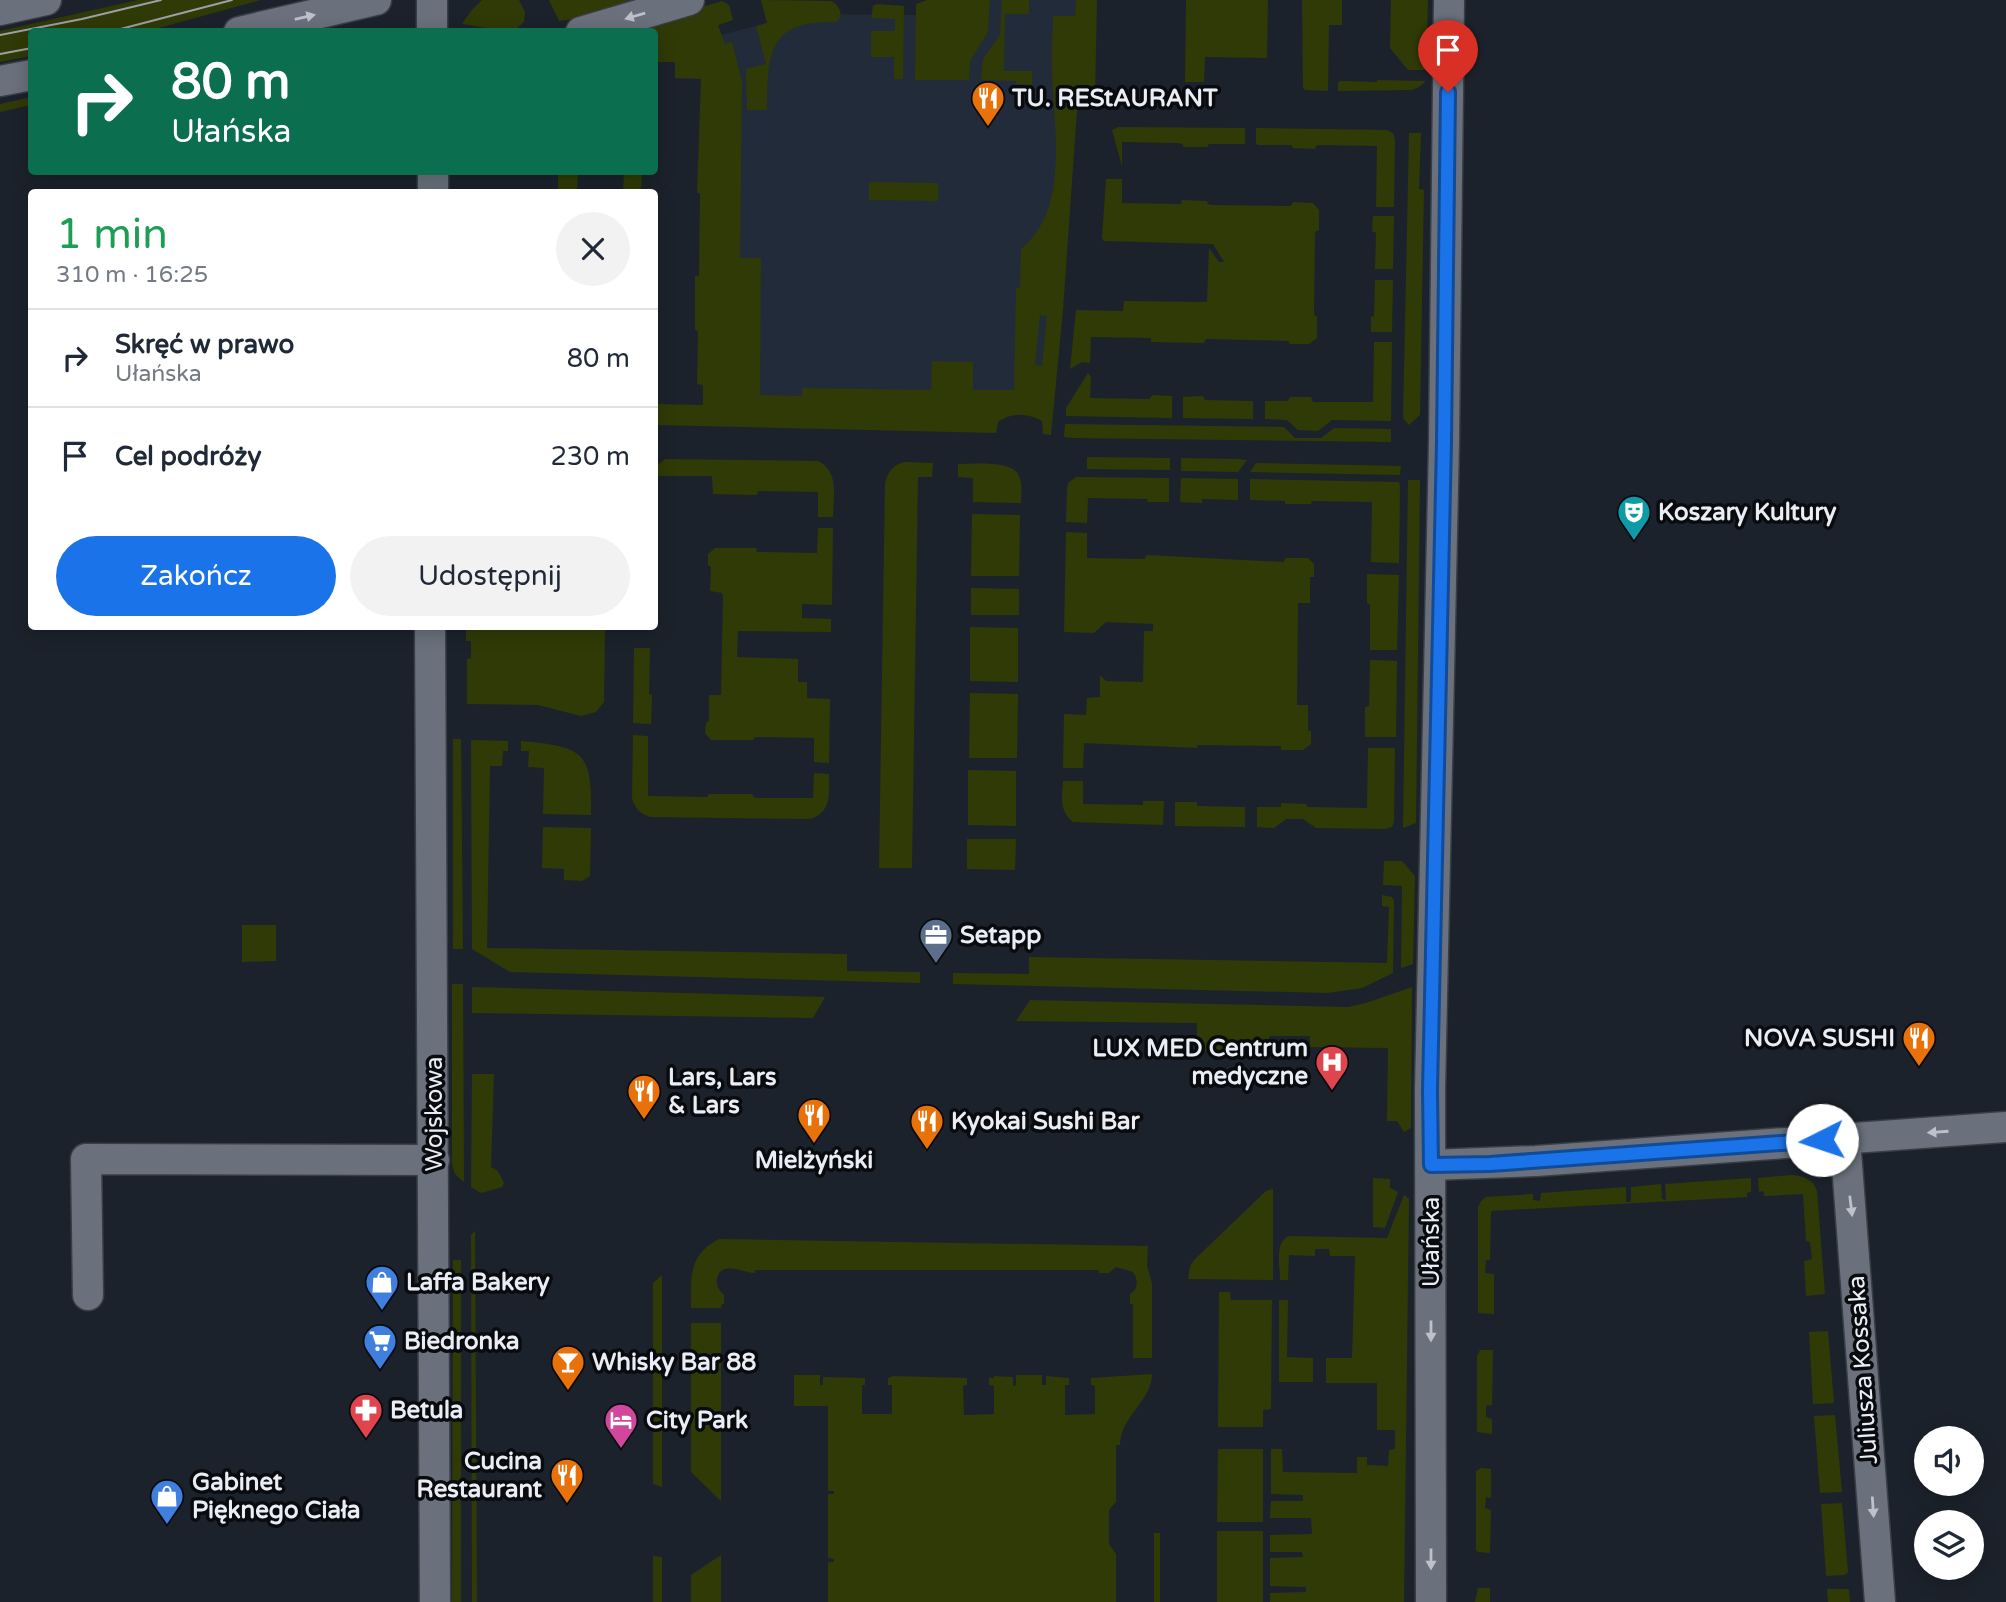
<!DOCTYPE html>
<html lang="pl">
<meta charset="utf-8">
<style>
:root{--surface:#fff;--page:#f2f2f3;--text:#1f2937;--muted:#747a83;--line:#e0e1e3;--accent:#1a73e8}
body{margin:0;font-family:"Varela Round",sans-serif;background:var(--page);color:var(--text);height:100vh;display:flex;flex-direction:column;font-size:26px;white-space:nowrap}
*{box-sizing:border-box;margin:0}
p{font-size:23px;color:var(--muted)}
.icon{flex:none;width:38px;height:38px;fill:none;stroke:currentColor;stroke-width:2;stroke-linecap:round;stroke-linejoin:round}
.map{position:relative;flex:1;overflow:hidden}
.side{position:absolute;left:28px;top:189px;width:630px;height:441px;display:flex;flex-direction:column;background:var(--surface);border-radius:7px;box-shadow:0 4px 18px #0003}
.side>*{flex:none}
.guide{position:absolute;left:28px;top:28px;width:630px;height:147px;border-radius:7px;box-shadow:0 4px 18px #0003;background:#0b6e4f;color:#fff;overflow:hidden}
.controls{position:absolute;left:1914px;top:1426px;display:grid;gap:14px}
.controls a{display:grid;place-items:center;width:70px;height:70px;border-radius:50%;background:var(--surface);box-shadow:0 4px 18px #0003;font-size:35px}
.pin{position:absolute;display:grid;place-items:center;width:60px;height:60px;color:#fff;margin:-72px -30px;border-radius:50% 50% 50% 0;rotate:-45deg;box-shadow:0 0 7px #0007}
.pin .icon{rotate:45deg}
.me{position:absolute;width:77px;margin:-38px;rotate:266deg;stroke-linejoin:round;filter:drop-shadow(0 0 5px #0008)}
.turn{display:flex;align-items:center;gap:24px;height:147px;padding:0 28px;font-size:32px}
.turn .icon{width:91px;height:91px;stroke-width:2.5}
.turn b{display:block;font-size:49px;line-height:60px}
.round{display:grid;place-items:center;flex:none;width:74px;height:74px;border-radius:37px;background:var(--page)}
.overview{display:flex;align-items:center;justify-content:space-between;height:119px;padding:0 28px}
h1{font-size:42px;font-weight:600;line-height:52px;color:#1e9e55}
.button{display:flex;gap:14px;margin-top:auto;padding:14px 28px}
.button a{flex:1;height:80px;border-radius:42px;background:var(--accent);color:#fff;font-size:28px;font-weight:600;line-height:80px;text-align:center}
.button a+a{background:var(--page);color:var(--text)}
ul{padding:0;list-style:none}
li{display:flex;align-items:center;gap:21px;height:98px;padding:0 28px;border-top:2px solid var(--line)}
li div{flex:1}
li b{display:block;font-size:26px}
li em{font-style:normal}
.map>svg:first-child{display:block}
.built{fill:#222b39}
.green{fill:#303a06;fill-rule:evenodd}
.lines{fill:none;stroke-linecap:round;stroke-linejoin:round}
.minor-casing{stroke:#393d44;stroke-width:33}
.minor{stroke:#6a717c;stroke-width:30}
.tram{stroke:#9ba0a7;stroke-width:2}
.oneway{fill:#bdc2ca}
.route-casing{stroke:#114b97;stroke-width:18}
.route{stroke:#1a73e8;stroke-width:12}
.labels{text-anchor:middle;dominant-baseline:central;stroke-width:7;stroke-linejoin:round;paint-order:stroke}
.poi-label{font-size:24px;font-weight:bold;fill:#eaeef4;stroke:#090b0f;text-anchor:start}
.street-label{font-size:24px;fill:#eaeef4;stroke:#090b0f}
</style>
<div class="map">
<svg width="2006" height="1602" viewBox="0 0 2006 1602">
<rect width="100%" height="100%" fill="#1c222b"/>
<path class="built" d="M961,0H1082L1047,408L729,417L720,35L804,14L915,15Z"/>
<g class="green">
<path d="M138,0H261L148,31L32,32L31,56L0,62V31Z"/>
<path d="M482,0H519L525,12L524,22L515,30L507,31L462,24L471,11Z"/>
<path d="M549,0H657L614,13L559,21Z"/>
<path d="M761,0L831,1C839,5 845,15 836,22C767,20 768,54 767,110H747L746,69L766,64L756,26L767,23Z"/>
<path d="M927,0H990L988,32L970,61L969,80H915L916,4Z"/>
<path d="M1002,0H1029V14H1005L1004,71H1032V85L1016,84V81L981,80L983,59L1000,35Z"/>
<path d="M1076,0H1097L1095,95L1078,96L1063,310L1051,435L1043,434L1042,421C1028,413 1012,412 998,422L996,433L655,425V404L703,405V385L697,384L698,331L695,330V276H699L700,193H697L701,79L675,78V62H655L654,32L626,30L722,1L729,5L733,20L718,25L725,44L732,42L742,81L740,258H761L760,395L802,396V388L931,390L932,361L973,362V390H1014L1016,288H1020L1021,249C1071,208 1053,126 1052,70C1051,52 1053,34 1053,16H1075ZM1040,315L1047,316L1042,366L1035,365Z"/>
<path d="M1186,0H1268L1267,58L1205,57L1204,82H1185Z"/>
<path d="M1302,0H1342V25H1329L1328,91L1305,90L1303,87Z"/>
<path d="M1391,0H1428L1426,70H1408L1390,48Z"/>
<path d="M877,4L904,6L903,79H894V57H871V31H895V19L871,18L873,6Z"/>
<path d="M1377,80L1426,81L1419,87L1411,90L1338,91V82L1341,81L1377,82Z"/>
<path d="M31,97V105L0,112V104Z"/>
<path d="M1118,127L1245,128V144H1209L1207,147H1184L1182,144L1178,143L1122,142V166L1112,130Z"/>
<path d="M1256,128L1387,130L1393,133L1395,139L1394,207H1376L1377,146L1317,145L1315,149L1293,148L1292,145H1259L1256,144Z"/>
<path d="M1409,133H1421L1419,189L1424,190L1420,415L1409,425L1403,418Z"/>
<path d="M558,172H578L577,192H558Z"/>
<path d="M624,172H642L641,192H623Z"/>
<path d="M1106,179H1122V203L1181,204L1182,200L1207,201L1208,204L1212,205L1291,206L1293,202L1313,203L1319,210V230L1315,232L1314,315L1317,317V338L1309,344H1290L1288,341L1206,339L1204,343L1151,342V338L1091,337L1090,363L1082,362L1070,369L1076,310L1123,311L1124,301L1207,302L1209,248L1219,262H1224L1213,244L1104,241L1102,238Z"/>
<path d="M869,182L938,183V201L869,200Z"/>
<path d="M1373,216H1394L1393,269H1375L1376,233L1372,231Z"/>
<path d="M1375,280H1393L1392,332H1371V317L1374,316Z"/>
<path d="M1374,342H1392L1391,421L1332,420L1318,431L1298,430L1287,420L1265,419V401H1288L1290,397H1311L1313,402H1373Z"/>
<path d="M1088,373L1091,377L1090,398L1150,399L1152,395L1172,396V418L1066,416V408Z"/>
<path d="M1203,396L1205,400L1253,401V419L1183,418V397Z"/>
<path d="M1065,424L1284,427L1295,438H1321L1334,428L1391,429V442L1073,438L1064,437Z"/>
<path d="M1087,457L1170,458V470L1087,469Z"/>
<path d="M1181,458L1237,459L1247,460L1238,472L1181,471Z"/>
<path d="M665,459L818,461C840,472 833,497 833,517H818V492L758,491L757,495L713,494L712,476H655V467Z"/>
<path d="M905,462L933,463L932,477H918L912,868H879L885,483C888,471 893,465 905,462Z"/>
<path d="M1256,463L1401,466L1400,475L1250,472Z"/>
<path d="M958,464C973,464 1010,460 1018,474C1023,482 1021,494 1021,503L973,502V478L958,477Z"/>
<path d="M1076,477L1169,478V502H1148L1147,499L1088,498L1087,523L1066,522L1067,488L1068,483Z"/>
<path d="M1181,478L1238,479V500L1202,499V503L1180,502Z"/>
<path d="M1250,479L1399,482L1400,486L1399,563L1371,562L1372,502L1312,501L1311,504H1285V501L1250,500Z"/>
<path d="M1408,480H1420L1416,823L1403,828Z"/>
<path d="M972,514L1020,515L1019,576H971Z"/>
<path d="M818,528H833L832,605L802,604V618L831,619V632L738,631L737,657L798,659V682H807V698L830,699L829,763L814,762V738L755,737L753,740H711L705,733L706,723L709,721V695H721L723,597L722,593L710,591L711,567L708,565V554L715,548H756L757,552L817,553Z"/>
<path d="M1066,532L1087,533V558L1145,559L1146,555L1284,562L1285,558H1308L1314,564V577H1310V603H1298L1297,705H1308V731H1311V744L1303,750H1281V746L1198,745L1197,748L1084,743L1083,768H1063L1064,714L1086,715L1087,698L1100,697V675L1106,681L1143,682L1144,631H1153V624L1106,622L1094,633L1064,632Z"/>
<path d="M1367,574L1399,575L1397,650H1370V604L1367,603Z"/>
<path d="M971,588L1019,589V615H971Z"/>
<path d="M466,627H605L604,702L596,712L581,716L538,705L467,704V659L471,658V641H466Z"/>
<path d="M970,627L1018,628V682L970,681Z"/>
<path d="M634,648H650L649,694L652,695L651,724L633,723Z"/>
<path d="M1370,660L1397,661L1396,737H1365V707L1369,706Z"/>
<path d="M970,693L1018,694L1017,758H969Z"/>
<path d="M633,735L648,736V796L707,797L709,794H752L754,797L758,798H813L814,773L829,774C829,794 832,812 810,819L650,817C640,813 635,809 632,798Z"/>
<path d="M453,739H461L463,949H453Z"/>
<path d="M471,740L508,741V751H503L502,766H490L487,948L847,954V971L920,972V983L510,972L472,949Z"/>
<path d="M521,741C584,747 592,751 591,815L543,814L544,768L528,767L529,751H521Z"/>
<path d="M1368,748H1395L1394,822L1392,827L1385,829L1316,828L1303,819H1286L1274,828L1257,827V807H1281V803L1306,804L1307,807L1367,808Z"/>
<path d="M968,770L1016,771V826L968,825Z"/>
<path d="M1063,781H1083V804L1143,805V801H1164L1163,825L1073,822C1059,810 1062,798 1063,781Z"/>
<path d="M1175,802H1197V806L1245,807V827L1175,826Z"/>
<path d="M543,827L591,828L590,876L582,881L564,880V869L542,868Z"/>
<path d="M967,839H1016L1015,870L967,869Z"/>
<path d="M1384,861H1402L1415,876L1413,964L1401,968L1402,886L1383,885Z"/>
<path d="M1382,895L1392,897L1394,901L1393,973L1362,988L1328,993L953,984V973L1029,974V957L1387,963L1389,907L1382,906Z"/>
<path d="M242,925H276V961L242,962Z"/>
<path d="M452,984H463L464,1182L455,1174L452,1164Z"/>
<path d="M472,987L825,997L813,1018L472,1013Z"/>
<path d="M1412,987L1411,1128L1404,1132L1397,1121H1387L1388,1048L1310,1047V1036H1269V1052L1197,1051V1023L1016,1021L1030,1000L1348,1007L1366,1003Z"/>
<path d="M472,1074H494L491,1167L498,1171L504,1183L502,1187L481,1193L471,1187Z"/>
<path d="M1791,1175C1804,1176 1813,1179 1817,1191L1825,1294L1806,1296L1804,1261L1812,1259L1810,1242L1806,1241L1803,1194L1764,1196V1191L1759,1192L1758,1178Z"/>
<path d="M1373,1178L1390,1179V1188L1398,1192L1385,1228L1373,1227Z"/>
<path d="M1751,1178V1192L1747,1193V1197L1491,1211L1490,1260H1486L1485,1273L1494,1274V1314L1478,1313V1207L1481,1201L1486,1197L1533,1194V1200L1540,1201L1541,1193L1626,1187V1202H1631V1187L1661,1184L1662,1199L1666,1200L1665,1184Z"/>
<path d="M1273,1189V1280L1188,1279L1190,1266L1194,1260L1266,1191Z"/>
<path d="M1404,1195L1409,1199L1404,1602H1270V1593L1306,1592V1587L1270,1586V1558L1303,1557L1302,1552H1270V1535L1312,1534L1311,1518H1270L1271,1501H1303V1495L1271,1494V1449H1282L1283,1472L1357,1473V1457H1367V1465L1388,1466L1389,1450L1395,1449V1430H1377V1383H1326V1358H1352L1355,1256H1330L1329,1249H1315V1256L1289,1255L1288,1280H1280C1280,1266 1274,1242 1289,1236L1387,1238Z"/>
<path d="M475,1231L477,1602H472L471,1235Z"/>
<path d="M719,1239L1148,1246L1147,1266L1152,1283V1358H1133V1304H1130V1294C1139,1289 1138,1279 1133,1272L1116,1267L1109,1273H1099V1270H755V1273C744,1273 719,1259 717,1280C716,1287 720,1291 724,1295V1304H722L721,1308H691C691,1277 688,1255 719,1239Z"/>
<path d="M453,1260H461V1602H452Z"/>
<path d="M662,1275V1487L653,1484V1283Z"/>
<path d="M1219,1292H1230L1231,1300H1272L1271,1409L1263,1410V1427H1218Z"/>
<path d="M1279,1300H1288L1287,1357L1313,1358V1382H1279Z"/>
<path d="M691,1323H721V1501L691,1472Z"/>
<path d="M1828,1331L1834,1403L1813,1404L1809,1332Z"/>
<path d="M1480,1350H1493L1492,1405L1486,1406V1417L1492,1419V1434L1477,1432V1356Z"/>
<path d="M1152,1374C1152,1401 1121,1415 1120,1445H1116V1502L1109,1510V1544L1116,1554V1602H828V1562H834V1559L828,1558V1494H834V1491H828V1406H794V1375H820V1385H823V1377L865,1378V1385H862V1414H892V1385H888V1378L893,1376L967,1378V1385L963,1386L964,1415L994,1414V1386L989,1385V1378H994V1376L1013,1377V1386L1016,1385V1375H1042V1385H1046V1376L1069,1378V1385H1065V1415L1095,1414V1386L1091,1385V1378Z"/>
<path d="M1835,1415L1842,1492L1820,1493L1814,1416Z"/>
<path d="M1218,1449H1263V1522H1217Z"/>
<path d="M1481,1468L1491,1469V1498L1486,1497L1485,1508L1491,1510L1490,1553L1478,1552L1476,1550V1471Z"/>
<path d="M1842,1503L1848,1572L1844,1575L1826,1576L1821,1504Z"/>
<rect x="1217" y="1531" width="46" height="71"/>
<rect x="1154" y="1533" width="6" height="69"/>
<path d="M721,1555V1602H691V1575Z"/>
<path d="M653,1556L662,1557V1602H653Z"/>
<path d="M1478,1588H1490V1602H1475Z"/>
<path d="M1827,1589H1847L1849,1590L1850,1602H1828Z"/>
</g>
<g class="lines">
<defs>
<g id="minor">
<path d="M0,10L46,0"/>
<path d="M239,32L376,0"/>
<path d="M432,32V0"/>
<path d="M581,32L689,0"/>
<path d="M0,81L32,75"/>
<path d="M433,192V172"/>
<path d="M430,626L435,1602"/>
<path d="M1845,1138L1880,1602"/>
<path d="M1431,1165L1536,1161L2006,1127"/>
<path d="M88,1295L86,1159L434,1160"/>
<path d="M1431,1602L1430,1090L1444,442L1449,0"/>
</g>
</defs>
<use href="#minor" class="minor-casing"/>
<use href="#minor" class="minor"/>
<g class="tram">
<path d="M109,32L232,0"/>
<path d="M0,35L82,19L161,0"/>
<path d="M0,54L32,48"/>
</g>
</g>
<defs><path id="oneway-solid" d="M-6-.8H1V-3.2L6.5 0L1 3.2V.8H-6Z" transform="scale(1.75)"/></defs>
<g class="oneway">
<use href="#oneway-solid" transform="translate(635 16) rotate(164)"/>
<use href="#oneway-solid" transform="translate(305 17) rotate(-13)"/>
<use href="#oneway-solid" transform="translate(1938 1132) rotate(176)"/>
<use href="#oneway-solid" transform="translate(1851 1206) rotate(83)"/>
<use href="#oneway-solid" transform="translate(1431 1331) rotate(90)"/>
<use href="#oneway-solid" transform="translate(1873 1507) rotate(86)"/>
<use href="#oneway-solid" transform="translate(1431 1559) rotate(90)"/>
</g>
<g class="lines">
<defs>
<path id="route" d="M1448,92L1444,442L1430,1090L1431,1165L1490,1164L1822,1140"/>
</defs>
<use href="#route" class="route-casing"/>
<use href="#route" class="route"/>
</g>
<defs>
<symbol id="restaurant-pin" viewBox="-11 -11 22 30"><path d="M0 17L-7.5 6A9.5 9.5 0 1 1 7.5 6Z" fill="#e8710a" stroke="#090b0f"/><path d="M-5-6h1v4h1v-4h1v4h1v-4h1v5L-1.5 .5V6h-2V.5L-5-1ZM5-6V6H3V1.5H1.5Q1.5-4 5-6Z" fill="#fff"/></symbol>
<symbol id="theatre-pin" viewBox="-11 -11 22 30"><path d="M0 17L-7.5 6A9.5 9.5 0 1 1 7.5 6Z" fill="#0f9aa8" stroke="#090b0f"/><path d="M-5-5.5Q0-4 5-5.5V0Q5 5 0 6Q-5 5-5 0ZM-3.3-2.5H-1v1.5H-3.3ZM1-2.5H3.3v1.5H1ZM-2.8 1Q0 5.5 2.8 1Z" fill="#fff"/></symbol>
<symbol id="office-pin" viewBox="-11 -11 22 30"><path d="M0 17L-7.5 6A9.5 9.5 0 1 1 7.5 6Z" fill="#5c6f8a" stroke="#090b0f"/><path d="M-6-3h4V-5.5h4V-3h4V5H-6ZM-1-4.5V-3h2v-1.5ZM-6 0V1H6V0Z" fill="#fff"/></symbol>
<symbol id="hospital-pin" viewBox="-11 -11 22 30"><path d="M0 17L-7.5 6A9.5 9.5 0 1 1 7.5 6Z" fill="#e0444e" stroke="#090b0f"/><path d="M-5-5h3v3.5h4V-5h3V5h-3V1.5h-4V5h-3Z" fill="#fff"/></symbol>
<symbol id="shop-pin" viewBox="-11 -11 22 30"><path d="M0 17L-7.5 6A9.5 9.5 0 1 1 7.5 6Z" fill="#3f7fe0" stroke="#090b0f"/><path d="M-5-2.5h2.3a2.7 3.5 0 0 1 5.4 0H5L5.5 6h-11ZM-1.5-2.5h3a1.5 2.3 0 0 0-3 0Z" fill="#fff"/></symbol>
<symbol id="supermarket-pin" viewBox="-11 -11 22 30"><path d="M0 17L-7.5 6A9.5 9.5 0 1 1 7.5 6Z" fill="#3f7fe0" stroke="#090b0f"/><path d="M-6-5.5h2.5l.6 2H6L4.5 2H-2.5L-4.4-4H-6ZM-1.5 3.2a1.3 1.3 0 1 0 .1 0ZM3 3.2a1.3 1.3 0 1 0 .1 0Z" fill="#fff"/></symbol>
<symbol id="bar-pin" viewBox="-11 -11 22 30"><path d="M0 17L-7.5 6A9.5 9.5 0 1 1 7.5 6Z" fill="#e8710a" stroke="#090b0f"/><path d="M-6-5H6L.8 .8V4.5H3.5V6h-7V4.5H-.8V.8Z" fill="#fff"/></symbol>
<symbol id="pharmacy-pin" viewBox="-11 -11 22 30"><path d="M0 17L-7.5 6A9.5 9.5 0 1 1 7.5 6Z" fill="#e0444e" stroke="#090b0f"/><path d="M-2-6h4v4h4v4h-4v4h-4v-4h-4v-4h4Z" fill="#fff"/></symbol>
<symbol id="hotel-pin" viewBox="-11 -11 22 30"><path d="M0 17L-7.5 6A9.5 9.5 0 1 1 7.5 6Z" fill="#d1479c" stroke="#090b0f"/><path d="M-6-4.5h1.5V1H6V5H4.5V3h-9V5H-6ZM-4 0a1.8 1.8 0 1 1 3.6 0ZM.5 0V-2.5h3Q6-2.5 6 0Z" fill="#fff"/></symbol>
</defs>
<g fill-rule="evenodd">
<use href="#restaurant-pin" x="969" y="79" width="38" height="52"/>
<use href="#theatre-pin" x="1615" y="493" width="38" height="52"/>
<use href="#office-pin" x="917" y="916" width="38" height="52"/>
<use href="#restaurant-pin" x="1900" y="1019" width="38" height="52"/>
<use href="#hospital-pin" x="1313" y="1043" width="38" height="52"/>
<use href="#restaurant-pin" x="625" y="1072" width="38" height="52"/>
<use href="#restaurant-pin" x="795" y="1096" width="38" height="52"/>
<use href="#restaurant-pin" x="908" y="1102" width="38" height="52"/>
<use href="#shop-pin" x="363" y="1263" width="38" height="52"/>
<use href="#supermarket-pin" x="361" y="1322" width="38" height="52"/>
<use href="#bar-pin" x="549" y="1343" width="38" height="52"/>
<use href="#pharmacy-pin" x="347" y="1391" width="38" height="52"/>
<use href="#hotel-pin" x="602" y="1401" width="38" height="52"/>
<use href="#restaurant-pin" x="548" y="1456" width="38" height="52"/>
<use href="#shop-pin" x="148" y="1477" width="38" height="52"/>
</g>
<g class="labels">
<g class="poi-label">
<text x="1012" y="98">TU. REStAURANT</text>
<text x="1658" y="512">Koszary Kultury</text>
<text x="960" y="935">Setapp</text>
<text x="1895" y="1038" text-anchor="end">NOVA SUSHI</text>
<text x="1308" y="1048" text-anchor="end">LUX MED Centrum<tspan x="1308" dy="28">medyczne</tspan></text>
<text x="668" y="1077">Lars, Lars<tspan x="668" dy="28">&amp; Lars</tspan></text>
<text x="951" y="1121">Kyokai Sushi Bar</text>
<text x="814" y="1160" text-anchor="middle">Mielżyński</text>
<text x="406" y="1282">Laffa Bakery</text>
<text x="404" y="1341">Biedronka</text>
<text x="592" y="1362">Whisky Bar 88</text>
<text x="390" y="1410">Betula</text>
<text x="646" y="1420">City Park</text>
<text x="542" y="1461" text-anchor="end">Cucina<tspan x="542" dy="28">Restaurant</tspan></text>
<text x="192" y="1482">Gabinet<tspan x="192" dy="28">Pięknego Ciała</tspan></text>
</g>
<g class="street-label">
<text transform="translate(434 1114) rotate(-90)">Wojskowa</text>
<text transform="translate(1431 1242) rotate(-90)">Ułańska</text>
<text transform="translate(1863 1370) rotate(-94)">Juliusza Kossaka</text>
</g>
</g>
</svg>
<div class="controls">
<a><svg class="icon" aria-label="sound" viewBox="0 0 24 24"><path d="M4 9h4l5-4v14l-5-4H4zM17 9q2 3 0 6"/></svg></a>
<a><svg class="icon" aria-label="layers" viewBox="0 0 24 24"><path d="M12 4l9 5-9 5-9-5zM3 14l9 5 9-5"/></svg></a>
</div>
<div class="pin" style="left:1448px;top:92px;background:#d93025"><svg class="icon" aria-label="arrive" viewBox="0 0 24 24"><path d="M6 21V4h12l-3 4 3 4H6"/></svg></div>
<svg class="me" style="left:1822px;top:1140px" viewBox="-20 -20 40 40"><circle r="19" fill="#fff"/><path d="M0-13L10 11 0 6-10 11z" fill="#1a73e8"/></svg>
<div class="guide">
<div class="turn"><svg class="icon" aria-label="right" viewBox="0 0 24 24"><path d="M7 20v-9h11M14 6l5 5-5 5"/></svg><div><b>80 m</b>Ułańska</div></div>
</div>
<section class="side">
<div class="overview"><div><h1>1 min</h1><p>310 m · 16:25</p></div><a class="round"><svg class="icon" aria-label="close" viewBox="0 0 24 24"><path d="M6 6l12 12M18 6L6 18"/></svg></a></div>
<ul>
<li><svg class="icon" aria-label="right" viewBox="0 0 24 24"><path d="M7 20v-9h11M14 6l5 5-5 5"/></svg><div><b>Skręć w prawo</b><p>Ułańska</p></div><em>80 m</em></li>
<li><svg class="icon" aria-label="arrive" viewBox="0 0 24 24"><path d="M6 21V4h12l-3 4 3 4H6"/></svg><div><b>Cel podróży</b></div><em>230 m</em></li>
</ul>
<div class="button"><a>Zakończ</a><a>Udostępnij</a></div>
</section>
</div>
